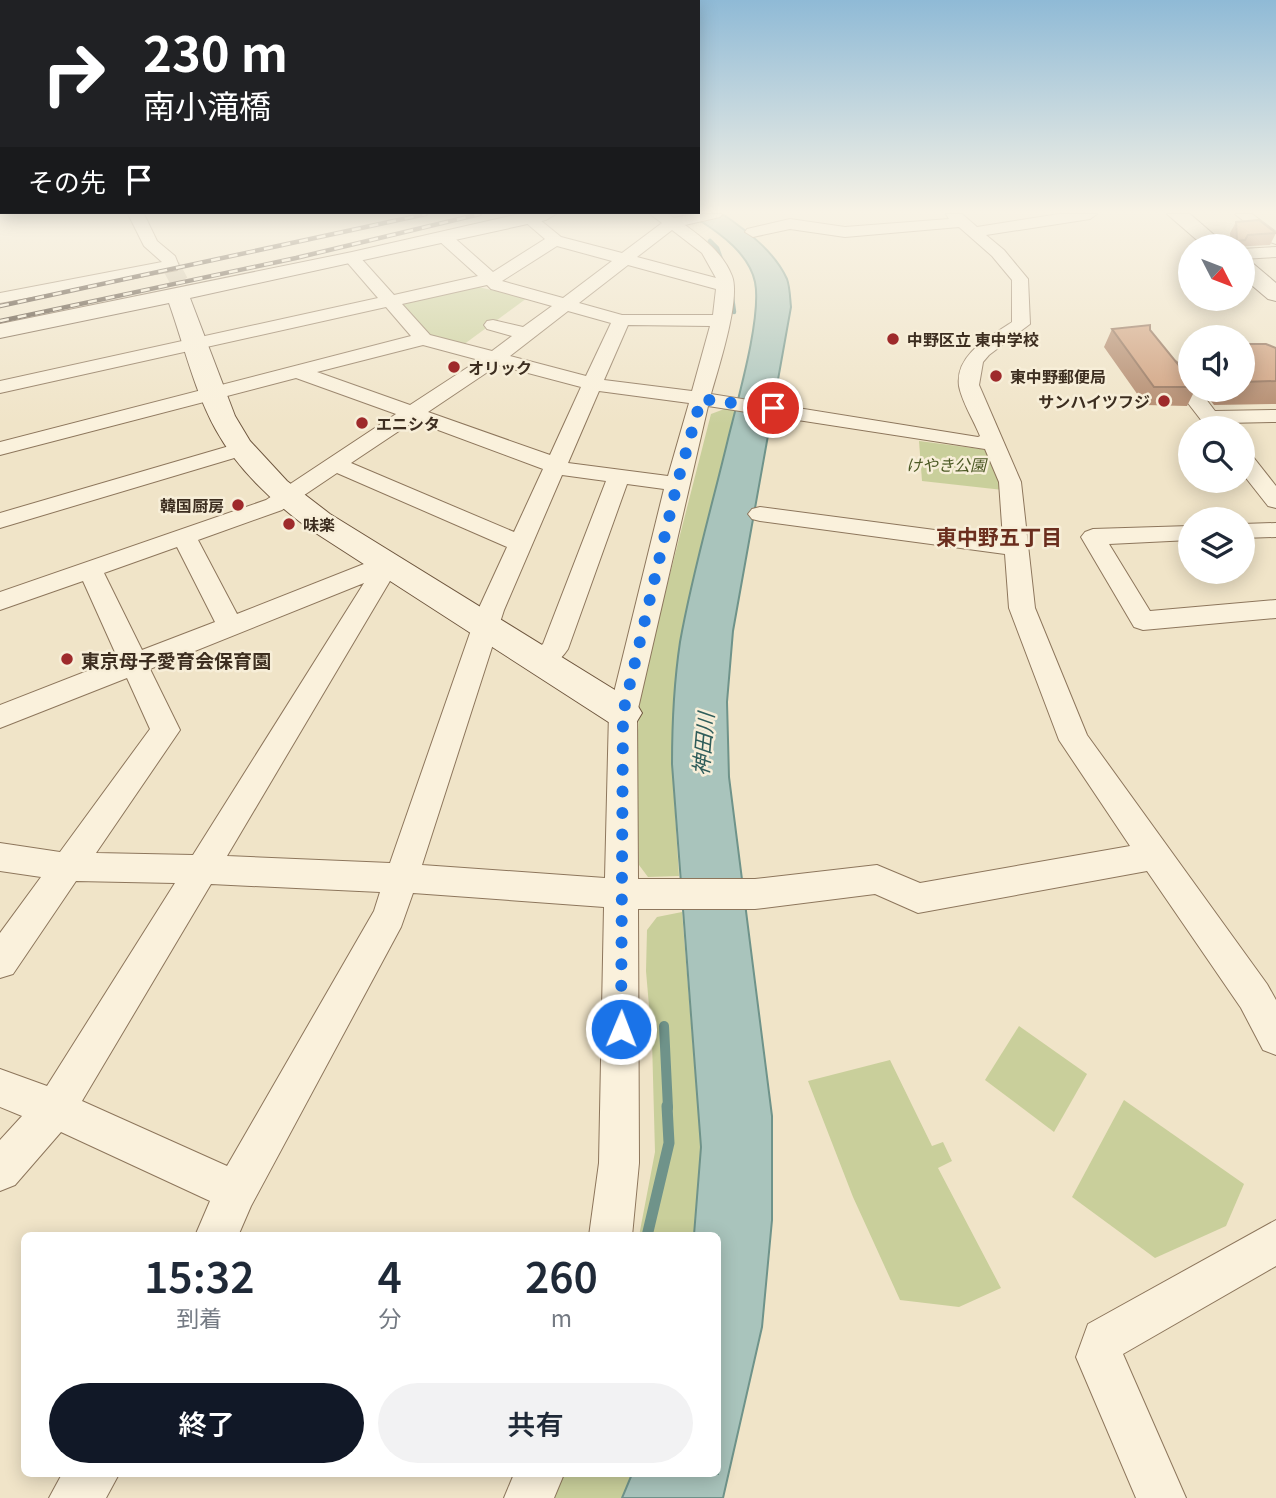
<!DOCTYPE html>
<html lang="ja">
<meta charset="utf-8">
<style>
:root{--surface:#fff;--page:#f2f2f3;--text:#1f2937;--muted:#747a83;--accent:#111827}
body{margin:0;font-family:Georgia,"Noto Sans JP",serif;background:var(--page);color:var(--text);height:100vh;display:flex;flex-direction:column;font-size:26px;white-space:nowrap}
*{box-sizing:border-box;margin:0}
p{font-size:23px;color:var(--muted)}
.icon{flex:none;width:38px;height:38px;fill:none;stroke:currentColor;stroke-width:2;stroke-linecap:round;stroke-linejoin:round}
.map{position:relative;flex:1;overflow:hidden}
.side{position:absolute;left:21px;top:1232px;width:700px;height:245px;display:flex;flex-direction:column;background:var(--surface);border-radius:10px;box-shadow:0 4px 18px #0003}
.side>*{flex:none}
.hud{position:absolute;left:0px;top:0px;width:700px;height:214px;box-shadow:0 4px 18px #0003;background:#202124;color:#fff;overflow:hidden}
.needle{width:46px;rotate:132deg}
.buttons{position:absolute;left:1178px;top:234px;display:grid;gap:14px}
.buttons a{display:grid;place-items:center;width:77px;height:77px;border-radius:50%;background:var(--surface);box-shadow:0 4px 18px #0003;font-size:35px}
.pin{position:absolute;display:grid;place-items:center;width:60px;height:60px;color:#fff;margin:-30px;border:4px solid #fff;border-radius:50%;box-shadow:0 2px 7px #0007}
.me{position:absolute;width:77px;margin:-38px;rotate:1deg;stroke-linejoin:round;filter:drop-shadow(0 0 5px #0008)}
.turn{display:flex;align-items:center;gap:24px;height:147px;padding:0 28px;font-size:32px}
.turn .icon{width:91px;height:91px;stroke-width:2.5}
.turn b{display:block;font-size:49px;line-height:60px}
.then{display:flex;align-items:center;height:66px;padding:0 28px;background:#0003;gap:14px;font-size:26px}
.eta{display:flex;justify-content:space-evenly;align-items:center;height:119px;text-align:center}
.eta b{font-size:42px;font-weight:600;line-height:49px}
.primary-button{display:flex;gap:14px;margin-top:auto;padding:14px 28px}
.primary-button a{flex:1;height:80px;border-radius:42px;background:var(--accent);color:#fff;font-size:28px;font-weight:600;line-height:80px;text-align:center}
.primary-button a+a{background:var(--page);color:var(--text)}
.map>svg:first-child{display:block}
.green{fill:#c9cf9b}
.water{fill:#a9c4bc;stroke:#6f938a;stroke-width:2}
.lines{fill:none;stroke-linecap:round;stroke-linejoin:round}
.stream-far2{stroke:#6f938a;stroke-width:4.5}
.stream-far1{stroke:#6f938a;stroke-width:10}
.stream{stroke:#6f938a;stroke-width:11}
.street-tunnel{stroke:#ccc0a6;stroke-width:18;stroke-dasharray:18 9;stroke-linecap:butt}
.street-casing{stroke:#8d765c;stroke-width:2}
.secondary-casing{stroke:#6f573f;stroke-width:2}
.street{fill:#faf1dc;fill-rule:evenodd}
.secondary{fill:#faf1dc;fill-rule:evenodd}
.rail-casing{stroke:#3d2e20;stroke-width:4.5}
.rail{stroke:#f7eed8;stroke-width:2.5;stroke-dasharray:9;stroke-linecap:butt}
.wall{fill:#b2896c}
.building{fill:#cf9f7d;stroke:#916f58;stroke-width:2}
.route{stroke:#1a73e8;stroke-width:12;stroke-dasharray:0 21.6}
.poi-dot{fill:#9e2a2b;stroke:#f7eed8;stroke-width:2.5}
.labels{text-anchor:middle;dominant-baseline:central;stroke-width:5;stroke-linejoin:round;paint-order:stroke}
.far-poi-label{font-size:16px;font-weight:bold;fill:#3d2e20;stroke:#f7eed8;text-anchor:start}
.far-park-label{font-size:16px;font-style:italic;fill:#4d5a26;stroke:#f7eed8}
.poi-label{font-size:19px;font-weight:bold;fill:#3d2e20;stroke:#f7eed8;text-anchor:start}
.neighbourhood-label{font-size:21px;font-weight:bold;fill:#6b2e1e;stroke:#f7eed8}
.water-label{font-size:21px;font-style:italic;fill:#2f5d5a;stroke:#f7eed8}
</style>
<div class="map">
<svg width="1276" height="1498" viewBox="0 0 1276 1498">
<rect width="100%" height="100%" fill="#f0e4c8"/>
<g class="green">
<path d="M474,286L527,298L463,345L430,336L402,307L408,300Z"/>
<path d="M736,407L680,642L672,724V764L679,876L648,877L639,865L636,771L640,691L711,414L727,408Z"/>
<path d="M919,441L988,450L1003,490L922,481Z"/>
<path d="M682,912L701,1147L694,1235L639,1236L655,1152L652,1041L646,971L647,930L657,917Z"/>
<path d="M1019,1026L1087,1074L1054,1132L985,1080Z"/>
<path d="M890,1060L932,1146L943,1142L952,1161L938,1168L1001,1288L959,1307L900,1300L853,1197L808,1081Z"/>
<path d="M1124,1100L1244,1184L1226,1226L1155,1258L1072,1197Z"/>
<path d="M564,1474H632L622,1498H553Z"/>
</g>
<path class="water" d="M724,215C747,231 775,252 787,279C790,287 790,298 791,307L733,631L727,702L729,777L772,1116V1220L762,1327L723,1498H622L632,1474H718V1236L694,1235L701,1147L672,764C672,723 674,682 680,642C692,574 712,506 728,439C737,402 762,317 755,282C749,254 721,234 699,220Z"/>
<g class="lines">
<g class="stream-far2">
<path d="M710,241L717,248L722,262"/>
<path d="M732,297L734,312"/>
</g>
<path class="stream-far1" d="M664,1026L668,1108"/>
<path class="stream" d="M647,1236L669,1143L667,1106"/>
<path class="street-tunnel" d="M171,266L181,285"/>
<defs>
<g id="street">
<path d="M128,214H144L157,241L175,256L179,266L177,270L0,303V293L162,262L144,246Z"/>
<path d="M650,214H668L674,218L692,214H722L720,217L685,225C704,239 723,253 732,276C741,299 718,369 711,394L978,437L980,436C974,421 962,402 959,386C955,354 990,337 1012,322V280L992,256L959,227L845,237L790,229L753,237L745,232L747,229L790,219L845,227L949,219L946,214H962L977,227L1059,214H1097L1090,219L986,235L1004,250L1028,279L1030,324L989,355L983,362L979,385L1021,482L1035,608L1087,735L1267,984L1276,1000V1055L1263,1050L1241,1008L1147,871L918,913L875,894L755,909H638L639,1163L632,1236H589L599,1163L604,907L413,893L401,927L251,1206L238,1236H195L210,1201L61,1132L15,1185L0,1191V1140L22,1116L0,1107V1069L47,1086L175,883L76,881L13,974L0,978V933L41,877L0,871V843L60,852L150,729L127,678L0,728V705L118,659L83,581L0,610V592L266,500L396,414L296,378L0,455V442L411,336L386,307L0,393V381L378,298L346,261L344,258L346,255H358L394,295L478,276L438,240L436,237L438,234H450L493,272L545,239L524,221L521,218L524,215H534L561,237L622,253L662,223ZM672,230L702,253L716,278L637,257ZM557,246L612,261L563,298L502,281ZM628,265L716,289L713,315H622L579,303ZM487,285L491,289L552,306L523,327L493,320L487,321L484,325L487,329L512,336L492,351L430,335L402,304ZM568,311L611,323L586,376L510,356ZM628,325L710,326L692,391L604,380ZM423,345L479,360L410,405L317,372ZM498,365L581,387L550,455L428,412ZM599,391L689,403L668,476L568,463ZM708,406L985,449L999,482L1003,539L760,507L752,509L748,514L752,519L760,521L1005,554L1009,608L1059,740L1130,846L920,883L877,865L755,879H638L637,713ZM414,421L543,469L514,532L351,463ZM337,473L507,547L478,610L390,863L227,856L400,564L397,558L388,556L379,558L237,614L198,540L282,510ZM562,475L606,481L543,644L529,653L525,660L529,667C545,672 559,663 568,649L627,484L664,489L609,713L605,878L422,865L504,610ZM177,547L215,622L142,650L104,573ZM364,583L193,855L96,853L180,730L150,669ZM211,884L380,892L374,911L227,1166L82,1101Z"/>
<path d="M1235,214H1252L1276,232V244L1270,242Z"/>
<path d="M1276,247V257L1242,259V249Z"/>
<path d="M1167,357C1181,361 1190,377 1190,390H1199L1215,411L1276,410V422L1225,423L1229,429H1208L1157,363Z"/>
<path d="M243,442L251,443L254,448L251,453L0,528V513Z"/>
<path d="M1242,452L1250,453L1276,486V508L1268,506L1242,473Z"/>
<path d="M1276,523V537L1242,538V524Z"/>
<path d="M1190,526V540L1109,544L1150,611L1276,600V618L1143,630L1134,627L1081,537L1085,532L1093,529Z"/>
<path d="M1276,1220V1266L1123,1354L1186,1498H1136L1076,1357L1088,1324Z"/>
<path d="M62,1474H119L106,1498H49Z"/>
<path d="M514,1474H564L554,1498H504Z"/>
</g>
<g id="secondary">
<path d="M519,214H556L546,220L190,298L235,416L250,441L287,481L330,514L636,703L642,713L636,723L623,727L610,723L308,528C272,501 238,470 216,430C194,390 184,345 169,303L0,338V324L352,252Z"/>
<path d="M1167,214H1190L1228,247H1205Z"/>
<path d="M1242,260L1250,261L1276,283V301L1268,299L1242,277Z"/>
</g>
</defs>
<use href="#street" class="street-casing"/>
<use href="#secondary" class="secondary-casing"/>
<use href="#street" class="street"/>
<use href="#secondary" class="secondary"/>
<defs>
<g id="rail">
<path d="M0,306L426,214"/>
<path d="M0,321L296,258L480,214"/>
</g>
</defs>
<use href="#rail" class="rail-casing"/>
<use href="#rail" class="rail"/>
</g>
<g class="wall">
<path d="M1236,222L1276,233L1270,245L1231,247L1230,233Z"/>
<path d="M1112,329L1150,330L1190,379V390H1195L1187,406L1145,405L1104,347Z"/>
<path d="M1242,344L1276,348V404L1214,405L1202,390H1242Z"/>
<path d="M1190,355V376L1184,368Z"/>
</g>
<g class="building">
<path d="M1259,220L1276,233L1248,235L1245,240L1237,241L1236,222Z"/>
<path d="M1150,325V330L1190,379V387H1154L1112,329Z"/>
<path d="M1242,344H1266L1276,348V381L1242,382Z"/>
</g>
<linearGradient id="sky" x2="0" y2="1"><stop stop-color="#8fbad6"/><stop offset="0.5" stop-color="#f8f3e6"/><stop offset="1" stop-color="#f8f3e6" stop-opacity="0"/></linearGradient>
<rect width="1276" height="424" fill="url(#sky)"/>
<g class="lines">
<path class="route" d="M621,1029L623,713L677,484L701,399L773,408"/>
</g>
<g class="poi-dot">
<circle cx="893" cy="339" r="7"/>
<circle cx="454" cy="367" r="7"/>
<circle cx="996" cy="376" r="7"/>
<circle cx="1164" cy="401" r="7"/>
<circle cx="362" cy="423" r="7"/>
<circle cx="238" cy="505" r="7"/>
<circle cx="289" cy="524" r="7"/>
<circle cx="67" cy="659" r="7"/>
</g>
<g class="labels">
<g class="far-poi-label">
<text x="907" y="339">中野区立 東中学校</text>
<text x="468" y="367">オリック</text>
<text x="1010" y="376">東中野郵便局</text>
<text x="1150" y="401" text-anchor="end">サンハイツフジ</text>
<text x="376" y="423">エニシタ</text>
<text x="224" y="505" text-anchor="end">韓国厨房</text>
<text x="303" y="524">味楽</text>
</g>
<g class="far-park-label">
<text x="946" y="464">けやき公園</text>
</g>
<g class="poi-label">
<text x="81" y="659">東京母子愛育会保育園</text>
</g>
<g class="neighbourhood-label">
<text x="999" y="536">東中野五丁目</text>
</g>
<g class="water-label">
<text transform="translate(702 744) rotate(-85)">神田川</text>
</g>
</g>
</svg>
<div class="buttons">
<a><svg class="needle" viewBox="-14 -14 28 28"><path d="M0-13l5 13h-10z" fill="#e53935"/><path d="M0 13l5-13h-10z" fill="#747a83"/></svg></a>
<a><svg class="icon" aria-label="sound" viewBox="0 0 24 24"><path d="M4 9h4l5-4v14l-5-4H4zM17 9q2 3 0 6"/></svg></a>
<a><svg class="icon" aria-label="search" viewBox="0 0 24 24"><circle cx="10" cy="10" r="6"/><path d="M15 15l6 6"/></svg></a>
<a><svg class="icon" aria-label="layers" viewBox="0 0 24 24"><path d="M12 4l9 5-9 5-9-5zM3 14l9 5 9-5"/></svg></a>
</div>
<div class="pin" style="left:773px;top:408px;background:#d93025"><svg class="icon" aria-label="arrive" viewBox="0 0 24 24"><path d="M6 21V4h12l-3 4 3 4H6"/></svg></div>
<svg class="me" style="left:621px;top:1029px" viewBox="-20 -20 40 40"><circle r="17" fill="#1a73e8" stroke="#fff" stroke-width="3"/><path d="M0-11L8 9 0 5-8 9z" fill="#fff"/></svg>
<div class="hud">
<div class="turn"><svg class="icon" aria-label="right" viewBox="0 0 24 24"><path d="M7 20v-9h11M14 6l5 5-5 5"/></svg><div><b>230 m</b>南小滝橋</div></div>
<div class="then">その先<svg class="icon" aria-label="arrive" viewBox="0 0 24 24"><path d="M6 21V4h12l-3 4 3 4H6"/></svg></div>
</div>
<section class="side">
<div class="eta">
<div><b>15:32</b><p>到着</p></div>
<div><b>4</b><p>分</p></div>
<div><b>260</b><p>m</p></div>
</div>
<div class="primary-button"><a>終了</a><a>共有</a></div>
</section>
</div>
